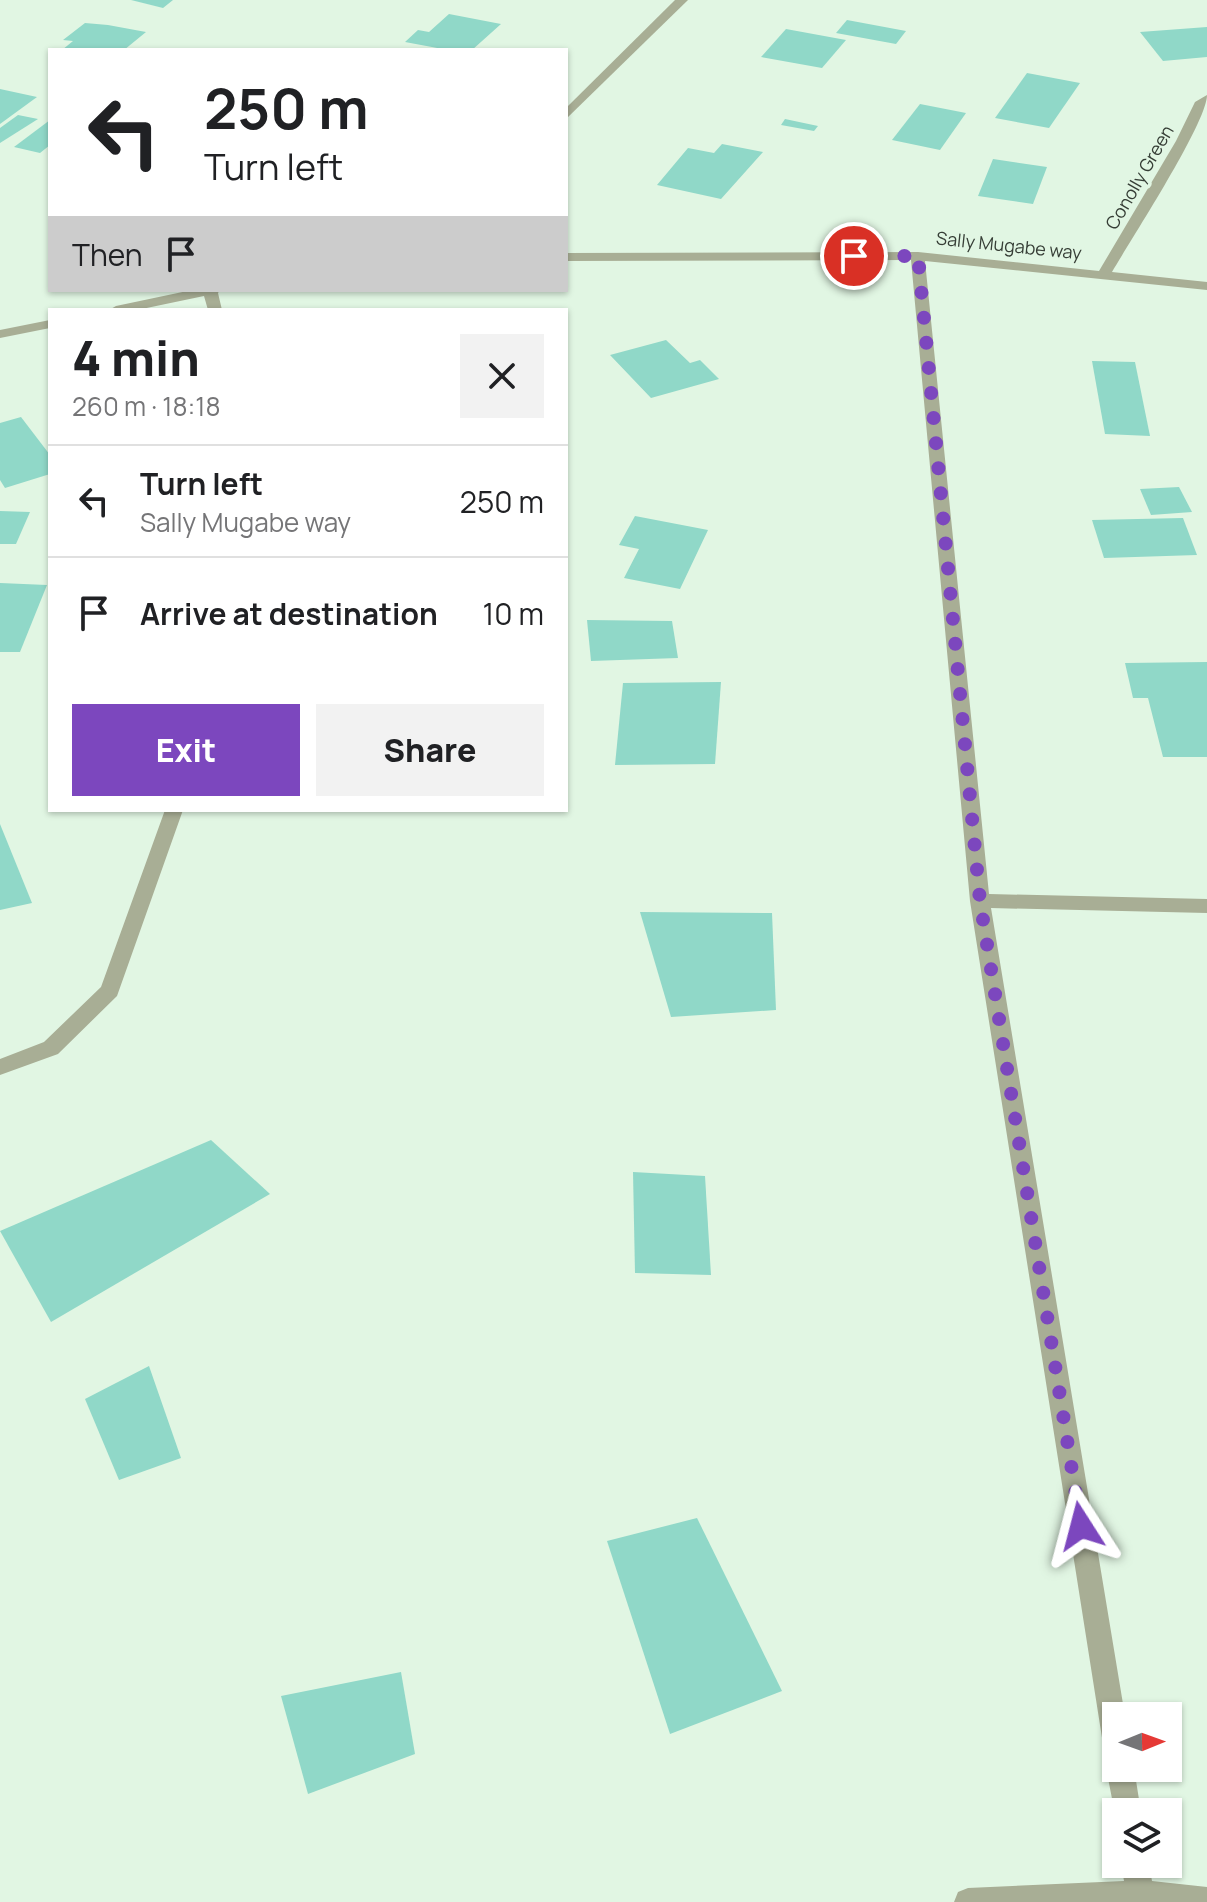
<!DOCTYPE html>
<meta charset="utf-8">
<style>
:root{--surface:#fff;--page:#f2f2f2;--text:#202124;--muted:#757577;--line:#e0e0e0;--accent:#7c47be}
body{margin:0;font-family:Manrope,sans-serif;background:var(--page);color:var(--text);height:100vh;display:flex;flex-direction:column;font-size:30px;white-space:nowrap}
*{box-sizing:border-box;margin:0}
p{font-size:26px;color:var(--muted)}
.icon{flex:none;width:44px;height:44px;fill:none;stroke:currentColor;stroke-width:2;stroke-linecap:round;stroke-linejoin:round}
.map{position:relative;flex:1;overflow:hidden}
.side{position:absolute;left:48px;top:308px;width:520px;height:504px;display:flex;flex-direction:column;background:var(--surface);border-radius:0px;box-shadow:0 2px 6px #0004}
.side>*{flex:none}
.guide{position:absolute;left:48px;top:48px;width:520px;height:244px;border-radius:0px;box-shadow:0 2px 6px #0004;background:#fff;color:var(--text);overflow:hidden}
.needle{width:52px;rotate:89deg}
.controls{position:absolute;left:1102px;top:1702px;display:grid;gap:16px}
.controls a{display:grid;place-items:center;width:80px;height:80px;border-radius:0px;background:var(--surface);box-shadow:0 2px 6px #0004;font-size:40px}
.pin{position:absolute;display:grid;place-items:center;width:68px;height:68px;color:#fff;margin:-34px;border:4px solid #fff;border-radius:50%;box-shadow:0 2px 8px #0007}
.me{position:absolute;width:88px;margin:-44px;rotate:351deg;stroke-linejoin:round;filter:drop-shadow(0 0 6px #0008)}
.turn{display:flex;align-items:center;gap:28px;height:168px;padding:0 24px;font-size:36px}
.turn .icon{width:104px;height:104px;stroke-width:2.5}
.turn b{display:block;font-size:56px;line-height:68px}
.then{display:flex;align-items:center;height:76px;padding:0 24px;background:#0003;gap:16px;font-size:30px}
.round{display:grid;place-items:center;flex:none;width:84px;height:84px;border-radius:0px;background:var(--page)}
.headline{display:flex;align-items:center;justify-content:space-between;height:136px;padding:0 24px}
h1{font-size:48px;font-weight:800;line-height:60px}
.primary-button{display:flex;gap:16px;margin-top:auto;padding:16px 24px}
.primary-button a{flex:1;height:92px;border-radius:0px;background:var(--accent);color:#fff;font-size:32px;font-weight:800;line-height:92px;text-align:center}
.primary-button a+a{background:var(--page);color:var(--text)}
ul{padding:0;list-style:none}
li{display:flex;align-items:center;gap:24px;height:112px;padding:0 24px;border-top:2px solid var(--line)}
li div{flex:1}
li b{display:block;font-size:30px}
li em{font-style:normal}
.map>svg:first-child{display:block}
.building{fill:#90d8c8}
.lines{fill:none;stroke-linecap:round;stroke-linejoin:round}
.minor{fill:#a8ae95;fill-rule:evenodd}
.route{stroke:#7c47be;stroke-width:14;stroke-dasharray:0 25.2}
.labels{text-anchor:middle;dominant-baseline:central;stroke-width:7;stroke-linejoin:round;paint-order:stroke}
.far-street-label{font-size:18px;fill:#363e36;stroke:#e1f6e3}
</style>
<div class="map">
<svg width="1207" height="1902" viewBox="0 0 1207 1902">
<rect width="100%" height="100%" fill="#e1f6e3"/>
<g class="building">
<path d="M131,0H173L163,8Z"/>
<path d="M449,14L501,24L472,50H448L405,42L418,30L429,32Z"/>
<path d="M847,20L906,31L896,44L836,33Z"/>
<path d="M85,23L108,25L146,32L124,50H62L73,41L63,40Z"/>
<path d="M1207,27V57L1163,61L1140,32Z"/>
<path d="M786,29L846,40L822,68L761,57Z"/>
<path d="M1027,73L1080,83L1049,128L995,118Z"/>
<path d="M0,89L37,97L0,124Z"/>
<path d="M920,104L966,113L940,150L892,140Z"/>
<path d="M18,115L38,119L0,143V128Z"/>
<path d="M785,119L818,126L814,131L781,125Z"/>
<path d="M50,120V145L40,153L14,147Z"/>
<path d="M722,144L763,152L721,199L657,185L688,148L714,153Z"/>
<path d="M993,159L1047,167L1033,204L978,196Z"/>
<path d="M666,340L690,363L700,360L719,379L651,398L610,355Z"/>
<path d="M1092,361L1135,362L1150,436L1105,434Z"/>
<path d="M21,417L50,455V474L5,488L0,480V423Z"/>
<path d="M1179,487L1192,512L1151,515L1140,489Z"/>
<path d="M0,511L30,512L16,544H0Z"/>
<path d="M635,516L708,530L680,589L624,578L639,549L619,545Z"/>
<path d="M1183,518L1197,555L1104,558L1092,520Z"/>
<path d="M0,583L47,585L20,652H0Z"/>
<path d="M587,620L672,621L678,658L591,661Z"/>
<path d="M1207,662V757H1163L1148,698H1133L1125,663Z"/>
<path d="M721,682L715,764L615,765L623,683Z"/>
<path d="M0,824L32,903L0,910Z"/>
<path d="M640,912L772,913L776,1010L671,1017Z"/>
<path d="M211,1140L270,1194L51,1322L0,1231Z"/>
<path d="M633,1172L705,1176L711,1275L635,1273Z"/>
<path d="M149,1366L181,1458L119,1480L85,1399Z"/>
<path d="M697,1518L782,1691L670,1734L607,1541Z"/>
<path d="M401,1672L415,1754L308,1794L281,1696Z"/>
</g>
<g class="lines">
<g class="minor">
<path d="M675,0H688L566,119V108Z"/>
<path d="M1207,95C1207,123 1130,241 1112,272L1207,282V290L925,261L989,894L1207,899V913L991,908L1125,1716H1116V1768H1134L1141,1812H1116V1819L1106,1768L1110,1759L1115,1757L1106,1753L1103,1744L970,901L911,260L566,261V253L918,252L1099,271L1176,141L1195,102Z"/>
<path d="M192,290H220L218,293L222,310H208L204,296L137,310H109L116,306Z"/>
<path d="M50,320V328L0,338V330Z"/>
<path d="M165,810H183L117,996L58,1054L0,1075V1059L44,1042L101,987Z"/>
<path d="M1121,1864H1149L1152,1881L1207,1887V1902H954L958,1892L968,1888L1124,1881Z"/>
</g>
</g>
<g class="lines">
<path class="route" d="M854,256H918L980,901L1081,1526"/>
</g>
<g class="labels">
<g class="far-street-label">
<text transform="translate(1139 177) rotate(-60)">Conolly Green</text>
<text transform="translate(1009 245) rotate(6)">Sally Mugabe way</text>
</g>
</g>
</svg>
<div class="controls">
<a><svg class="needle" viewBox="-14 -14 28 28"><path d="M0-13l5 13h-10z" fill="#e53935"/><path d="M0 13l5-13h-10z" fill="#757577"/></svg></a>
<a><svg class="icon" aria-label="layers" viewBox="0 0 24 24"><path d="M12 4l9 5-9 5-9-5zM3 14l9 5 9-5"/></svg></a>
</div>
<div class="pin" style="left:854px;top:256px;background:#d93025"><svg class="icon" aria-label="arrive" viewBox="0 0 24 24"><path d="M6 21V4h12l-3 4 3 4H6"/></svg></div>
<svg class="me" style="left:1081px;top:1526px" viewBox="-20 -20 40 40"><path d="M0-17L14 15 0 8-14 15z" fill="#7c47be" stroke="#fff" stroke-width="4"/></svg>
<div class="guide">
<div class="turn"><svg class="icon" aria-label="left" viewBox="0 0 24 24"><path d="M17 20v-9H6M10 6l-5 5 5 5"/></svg><div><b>250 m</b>Turn left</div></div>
<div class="then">Then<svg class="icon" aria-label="arrive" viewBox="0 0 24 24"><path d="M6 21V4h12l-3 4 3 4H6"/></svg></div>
</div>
<section class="side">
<div class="headline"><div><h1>4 min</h1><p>260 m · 18:18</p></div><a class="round"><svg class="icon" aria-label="close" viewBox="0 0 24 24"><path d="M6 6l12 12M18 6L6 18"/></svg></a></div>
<ul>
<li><svg class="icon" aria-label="left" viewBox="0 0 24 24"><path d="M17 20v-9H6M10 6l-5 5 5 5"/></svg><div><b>Turn left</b><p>Sally Mugabe way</p></div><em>250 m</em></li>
<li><svg class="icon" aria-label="arrive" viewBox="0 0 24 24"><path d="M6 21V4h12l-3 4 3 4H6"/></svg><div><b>Arrive at destination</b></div><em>10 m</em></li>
</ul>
<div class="primary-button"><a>Exit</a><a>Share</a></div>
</section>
</div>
